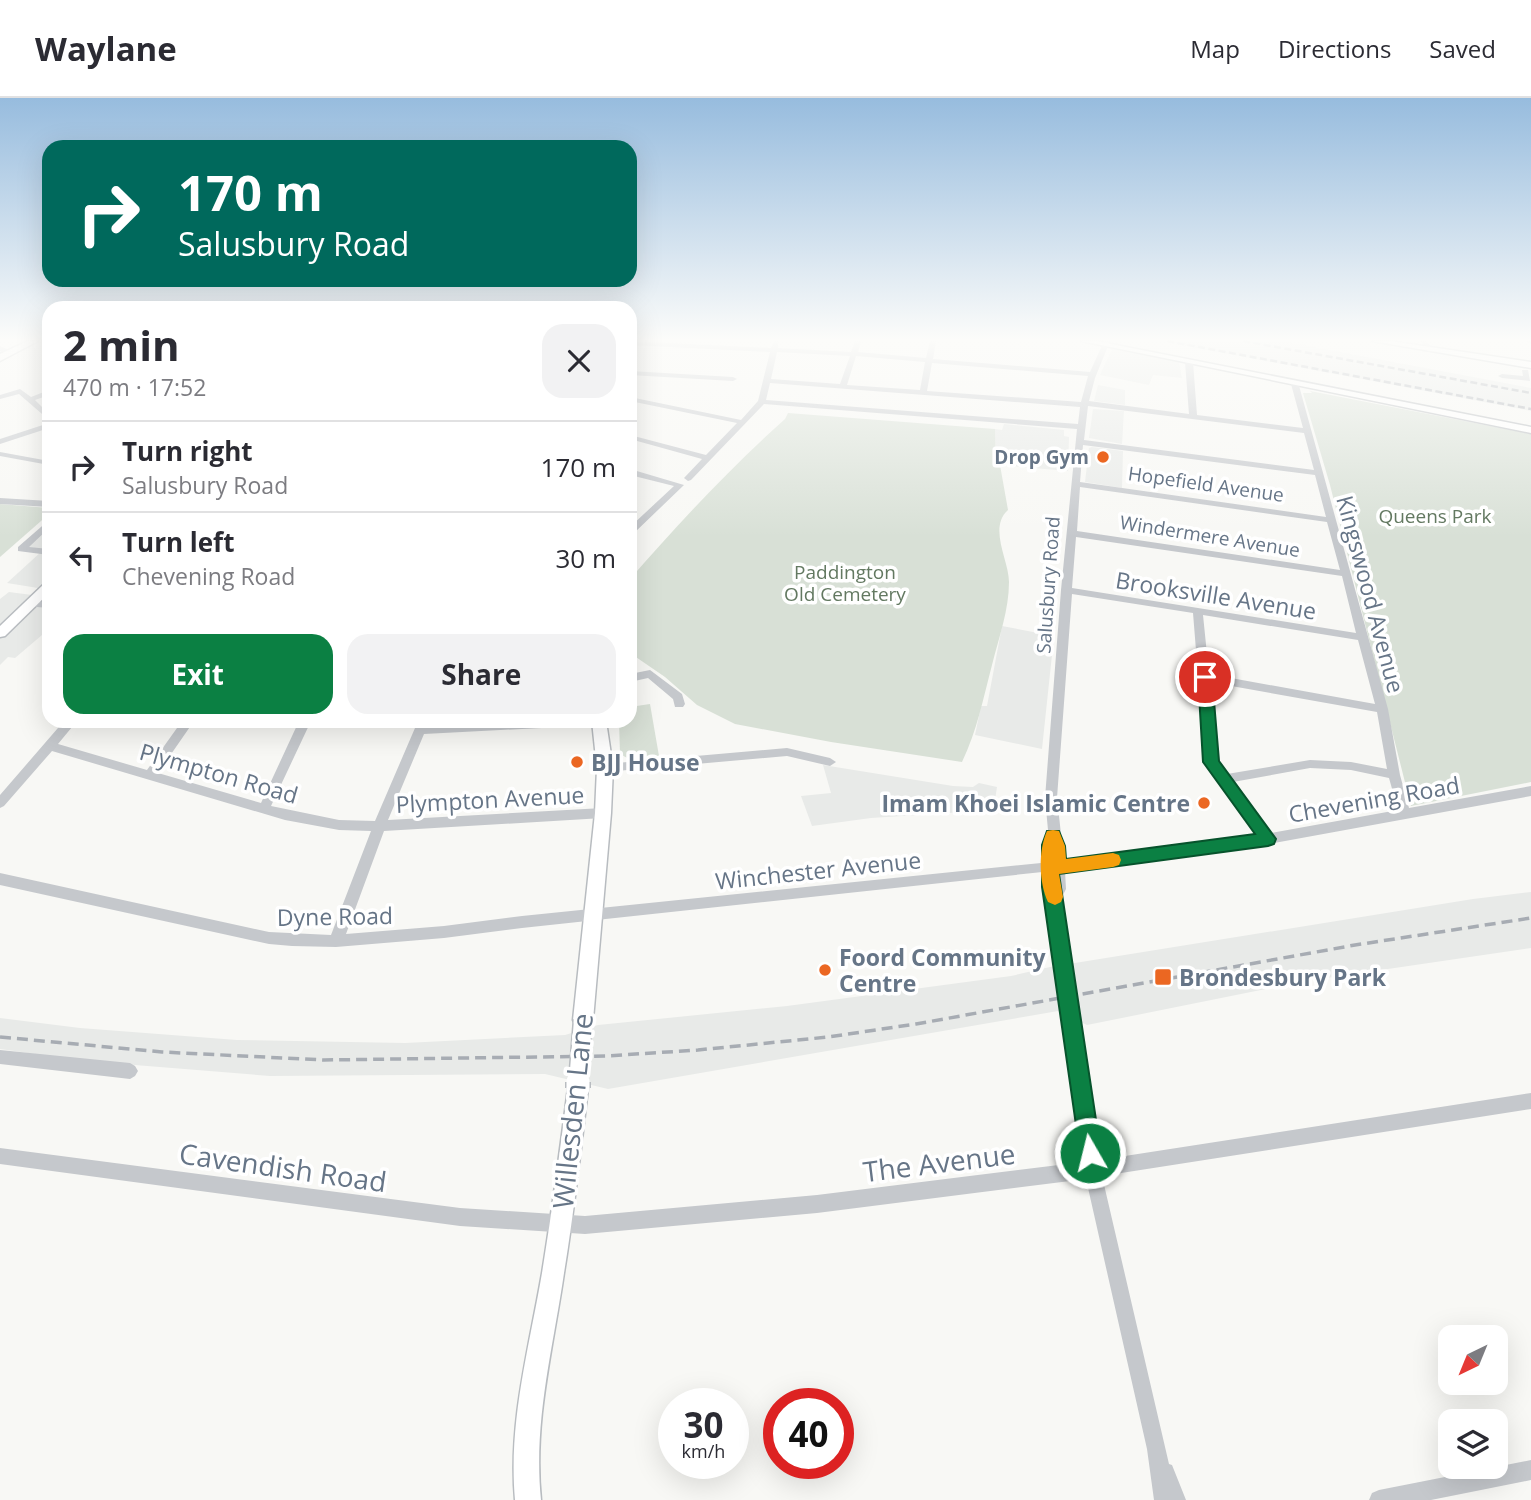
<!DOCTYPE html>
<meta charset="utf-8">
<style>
:root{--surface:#fff;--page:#f2f2f3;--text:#2b2b33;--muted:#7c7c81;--line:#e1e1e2;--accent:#0b8043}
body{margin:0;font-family:"Open Sans",sans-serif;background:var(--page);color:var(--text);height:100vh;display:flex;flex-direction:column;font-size:26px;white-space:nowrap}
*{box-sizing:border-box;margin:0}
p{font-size:23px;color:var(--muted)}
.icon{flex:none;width:38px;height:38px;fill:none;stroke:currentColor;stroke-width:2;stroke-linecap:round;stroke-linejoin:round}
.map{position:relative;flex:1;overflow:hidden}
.details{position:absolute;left:42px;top:203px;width:595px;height:427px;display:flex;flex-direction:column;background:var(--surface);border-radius:21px;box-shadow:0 7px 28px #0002}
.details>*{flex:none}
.top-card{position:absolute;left:42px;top:42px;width:595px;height:147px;border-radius:21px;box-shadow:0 7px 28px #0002;background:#00695c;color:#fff;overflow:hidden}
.needle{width:46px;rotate:223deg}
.tools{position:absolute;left:1438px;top:1227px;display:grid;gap:14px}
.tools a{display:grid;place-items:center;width:70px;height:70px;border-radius:14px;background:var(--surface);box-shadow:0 7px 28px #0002;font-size:35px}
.speed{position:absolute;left:658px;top:1290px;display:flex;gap:14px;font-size:35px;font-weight:700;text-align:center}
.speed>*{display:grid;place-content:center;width:91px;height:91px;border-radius:50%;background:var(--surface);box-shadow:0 7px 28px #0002;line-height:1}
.speed small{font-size:18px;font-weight:400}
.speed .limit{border:10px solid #d22;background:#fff;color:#111}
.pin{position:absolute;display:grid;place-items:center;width:60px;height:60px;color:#fff;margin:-30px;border:4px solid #fff;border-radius:50%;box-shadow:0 2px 7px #0007}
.me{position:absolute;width:77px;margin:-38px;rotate:352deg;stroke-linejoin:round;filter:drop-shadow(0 0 5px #0008)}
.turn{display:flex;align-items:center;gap:24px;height:147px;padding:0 21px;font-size:32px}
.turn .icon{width:91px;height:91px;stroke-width:2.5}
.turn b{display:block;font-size:49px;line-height:60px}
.round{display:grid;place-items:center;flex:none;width:74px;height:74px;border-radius:21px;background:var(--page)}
.headline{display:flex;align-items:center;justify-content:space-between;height:119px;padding:0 21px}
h1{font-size:42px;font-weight:700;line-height:52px}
.button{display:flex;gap:14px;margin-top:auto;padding:14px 21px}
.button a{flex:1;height:80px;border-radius:21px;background:var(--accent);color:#fff;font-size:28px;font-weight:700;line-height:80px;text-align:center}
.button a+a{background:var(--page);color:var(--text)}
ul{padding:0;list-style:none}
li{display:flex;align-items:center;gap:21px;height:91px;padding:0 21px;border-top:2px solid var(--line)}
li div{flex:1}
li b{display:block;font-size:26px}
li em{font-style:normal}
header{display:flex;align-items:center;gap:42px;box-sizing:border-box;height:98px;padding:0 35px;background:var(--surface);border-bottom:2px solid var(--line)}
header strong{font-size:33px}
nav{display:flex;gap:38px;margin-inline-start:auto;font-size:24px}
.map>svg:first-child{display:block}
.built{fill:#e8eae8}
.green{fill:#d8e0d6}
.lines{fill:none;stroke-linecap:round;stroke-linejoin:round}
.major-casing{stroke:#b8bcc0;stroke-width:3}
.minor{fill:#c5c8cc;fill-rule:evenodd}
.major{fill:#fff;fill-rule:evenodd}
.rail-far1{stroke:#a7acb3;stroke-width:2.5;stroke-dasharray:7 3.5;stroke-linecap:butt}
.rail{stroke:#a7acb3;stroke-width:3.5;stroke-dasharray:11 6;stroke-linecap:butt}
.major-bridge-far1-casing{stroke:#b8bcc0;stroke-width:21;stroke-linecap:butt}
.major-bridge-casing{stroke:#b8bcc0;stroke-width:26;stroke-linecap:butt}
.minor-bridge{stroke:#c5c8cc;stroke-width:14}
.major-bridge-far1{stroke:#fff;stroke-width:18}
.major-bridge{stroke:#fff;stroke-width:23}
.route{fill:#0b8043;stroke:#07532c;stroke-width:2}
.slow{fill:#f59e0b}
.poi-dot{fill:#eb6722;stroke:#fff;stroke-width:2.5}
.labels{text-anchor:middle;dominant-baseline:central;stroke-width:7;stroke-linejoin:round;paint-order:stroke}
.far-poi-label{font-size:19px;font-weight:bold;fill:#667587;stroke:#fff;text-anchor:end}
.far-street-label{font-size:19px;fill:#667587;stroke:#fff}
.far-park-label{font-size:19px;fill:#637961;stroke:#fff}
.street-label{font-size:23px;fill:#667587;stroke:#fff}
.poi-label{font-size:23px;font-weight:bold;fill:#667587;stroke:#fff;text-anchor:start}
.near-street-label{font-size:28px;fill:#667587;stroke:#fff}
</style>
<header>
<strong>Waylane</strong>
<nav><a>Map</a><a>Directions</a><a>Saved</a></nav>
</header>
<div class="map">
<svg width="1531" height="1402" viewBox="0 0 1531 1402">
<rect width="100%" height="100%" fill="#f8f8f5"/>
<g class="built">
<path d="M1160,243H1282L1531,290V313Z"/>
<path d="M1112,251L1179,264L1182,280L1153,277L1149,287L1100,277Z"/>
<path d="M1098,287L1125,292V307L1094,303Z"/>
<path d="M1093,311L1124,313L1122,346L1089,340Z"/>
<path d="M1004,326L1064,332V338L1069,339L1068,373L1000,367L996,364L995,331L1002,332Z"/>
<path d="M1092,349L1123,353L1122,390L1085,384L1089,350Z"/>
<path d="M49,425V531L15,560L8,559L0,567V501L9,494L32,497L38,490L7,485L41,454L19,451Z"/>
<path d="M1002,528L1054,538L1042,651L975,637L981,608H987Z"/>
<path d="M823,667L953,688L973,689L979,685L997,689L993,715L979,713L871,720L812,728L801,698L831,695Z"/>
<path d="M1531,794V850L1306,883L1087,927L1058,913L608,991L545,976L270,978L85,963L0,951V920L80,930L237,942L405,945L565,937L598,927L787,908L1011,878L1050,869L1473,801Z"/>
</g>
<g class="green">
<path d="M1310,293L1531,336V684L1411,708L1330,387L1303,295H1312Z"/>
<path d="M788,315L995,331L996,364L1000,367L1008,412C988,430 1009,462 1009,484C1009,512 999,539 992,567C983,601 977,633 962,664L831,644L735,626L697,607L665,579L630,555V549L635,548L630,535V481C679,425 729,371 785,321Z"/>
<path d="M0,406L49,410V416L0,459Z"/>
<path d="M650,606L659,658L629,661L620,656L619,623H630V609Z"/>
</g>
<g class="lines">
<defs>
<g id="major">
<path d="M28,243H38L0,263V256Z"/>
<path d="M1081,243H1096L1531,329V335Z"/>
<path d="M1372,243H1390L1531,264V270Z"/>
<path d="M49,484V495L5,538L0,539V528L45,485Z"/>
<path d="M592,623H606L613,670L611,715L593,922L590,928L583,931L576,928L573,922L595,715L597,670Z"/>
<path d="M578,980L585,983L588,990C581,1052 574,1114 564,1175C553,1251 533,1324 541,1402H515C508,1324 529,1251 542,1175C552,1114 560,1052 568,990L571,983Z"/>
</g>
</defs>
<use href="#major" class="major-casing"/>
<g class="minor">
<path d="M630,243L771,250L774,243H778V250L851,254L855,243H861L858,254L926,260L930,243H936L933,261L1090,274L1104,243H1110L1095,280L1089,303L1189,316L1185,264L1189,262L1193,264L1197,317L1303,330L1291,286L1298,284L1388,611L1400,677L1409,710L1531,688V698L1268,746L1065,773L1066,791L1061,801L1069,856L1067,860L1062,862L1057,860L1055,856L1046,794L1048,790L1052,789V773L522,830L444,840L336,849L292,848L269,846L0,787V775L269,834L331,837L371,733L339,732L285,722L52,653L4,708L0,710V697L64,623H77L58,646L147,672L182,623H194L158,675L261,705L299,623H311L271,708L339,722L375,723L418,623H430L428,627L517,623H605L599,627L424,636L388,722L603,710L607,712L609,715L607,718L603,720L384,733L346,836L444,828L522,818L1051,764L1045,700L1061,492L1077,331L764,306L691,382L688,383L684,380L702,361L630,341V337L706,357L737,325L630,303V299L741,322L758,303L770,254L630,247ZM777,254L850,258L840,286L771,281ZM856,258L925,264L920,292L847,287ZM932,265L1088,278L1081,304L927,293ZM770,285L1080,309L1078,326L766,302ZM1088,308L1304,335L1314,372L1084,342ZM1083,347L1315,377L1326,419L1080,384ZM1080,389L1327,424L1340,472L1077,433ZM1076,439L1342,478L1356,535L1072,490ZM1072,496L1193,515L1205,664L1258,737L1064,763L1057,700ZM1203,517L1358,542L1375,606L1209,576ZM1209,584L1377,614L1387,671L1351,664L1310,662L1227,676L1217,663ZM1310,670L1351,672L1389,680L1398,712L1271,735L1233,684Z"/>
<path d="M1421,243H1427L1433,253L1432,254H1428Z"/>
<path d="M1526,243H1531V246Z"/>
<path d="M0,248L11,253L12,254L9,256L0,253Z"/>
<path d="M1522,272H1528L1530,283L1502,280L1498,278L1502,276L1523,278Z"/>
<path d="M630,273L733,279L737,281L733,283L630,277Z"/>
<path d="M20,291L31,299L49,292V297L35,302L49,316V322L19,296L0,301V297Z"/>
<path d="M49,325V330L0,346V341Z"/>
<path d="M0,354L49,363V367L0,358Z"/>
<path d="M630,371L684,387L633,436L630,437V429L674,388L630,377Z"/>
<path d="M0,400L49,403V409L0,406Z"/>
<path d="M49,422V430L29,449L49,451V457L18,453V449Z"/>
<path d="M29,503L49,504V510L25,508V504Z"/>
<path d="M650,572L682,596L685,606L683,609H675L673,601L648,580L630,584V576Z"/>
<path d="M787,650L830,660L836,664L830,668L787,658L605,674L599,670L605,666Z"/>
<path d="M1069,895L1074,897L1076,902L1099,1062L1531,995V1011L1102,1078L1169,1366L1172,1367L1186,1402H1154L1147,1351L1086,1081L817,1115L585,1136L460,1128L0,1066V1050L460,1110L585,1118L817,1097L1083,1064L1062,902L1064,897Z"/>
<path d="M0,952L130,965L135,968L138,973L135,978L130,981L0,966Z"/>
<path d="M1531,1362V1382L1431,1402H1369L1372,1395L1379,1392Z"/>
</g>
<use href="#major" class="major"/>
<g class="rail-far1">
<path d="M1167,243L1531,311"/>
<path d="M1243,243L1531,295"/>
</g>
<path class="rail" d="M0,939L162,954L324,962L606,958L698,952L828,939L916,926L1355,847L1531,820"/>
<defs>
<path id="major-bridge-far1" d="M578,985L583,922"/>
<path id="major-bridge" d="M578,990V984"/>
</defs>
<use href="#major-bridge-far1" class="major-bridge-far1-casing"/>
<use href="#major-bridge" class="major-bridge-casing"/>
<path class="minor-bridge" d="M1062,856L1069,902"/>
<use href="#major-bridge-far1" class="major-bridge-far1"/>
<use href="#major-bridge" class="major-bridge"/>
</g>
<linearGradient id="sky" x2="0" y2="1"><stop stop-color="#97bcde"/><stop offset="0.55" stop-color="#fcfcfa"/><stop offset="1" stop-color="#fcfcfa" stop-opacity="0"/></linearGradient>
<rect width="1531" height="439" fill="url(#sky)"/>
<path class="route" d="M1205,575L1212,579L1219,663L1276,741L1274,746L1268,748L1059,776L1101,1055L1098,1062L1090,1066L1083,1062L1080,1055L1042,789V747L1047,733H1059L1065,748L1066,761L1255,736L1203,664L1198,579Z"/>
<path class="slow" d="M1053,732L1059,733L1065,748L1066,761L1113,755L1119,757L1121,762L1119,767L1113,769L1059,776L1063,799L1061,804L1055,807L1048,804C1039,785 1038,753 1047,733Z"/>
<g class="poi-dot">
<circle cx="1103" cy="359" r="7"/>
<circle cx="577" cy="664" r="7"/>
<circle cx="1204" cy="705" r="7"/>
<circle cx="825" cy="872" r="7"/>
<rect x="1154" y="870" width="18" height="18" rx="3.5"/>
</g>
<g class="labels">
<g class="far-poi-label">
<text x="1089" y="359">Drop Gym</text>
</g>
<g class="far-street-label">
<text transform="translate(1206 386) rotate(8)">Hopefield Avenue</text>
<text transform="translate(1210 438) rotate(9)">Windermere Avenue</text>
<text transform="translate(1048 487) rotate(-86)">Salusbury Road</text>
</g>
<g class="far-park-label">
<text x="1435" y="418">Queens Park</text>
<text x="845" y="474">Paddington<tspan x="845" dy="22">Old Cemetery</tspan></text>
</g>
<g class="street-label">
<text transform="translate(1371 496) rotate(75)">Kingswood Avenue</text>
<text transform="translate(1216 497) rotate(9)">Brooksville Avenue</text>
<text transform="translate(219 675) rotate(16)">Plympton Road</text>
<text transform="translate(490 701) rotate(-3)">Plympton Avenue</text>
<text transform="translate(1374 701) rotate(-10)">Chevening Road</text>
<text transform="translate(818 772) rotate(-6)">Winchester Avenue</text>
<text transform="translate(335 818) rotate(-1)">Dyne Road</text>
</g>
<g class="poi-label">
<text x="591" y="664">BJJ House</text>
<text x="1190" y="705" text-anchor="end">Imam Khoei Islamic Centre</text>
<text x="839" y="859">Foord Community<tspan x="839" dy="26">Centre</tspan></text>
<text x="1179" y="879">Brondesbury Park</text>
</g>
<g class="near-street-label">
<text transform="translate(572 1013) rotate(-84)">Willesden Lane</text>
<text transform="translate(939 1064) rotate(-7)">The Avenue</text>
<text transform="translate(283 1069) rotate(8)">Cavendish Road</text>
</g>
</g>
</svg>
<div class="tools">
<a><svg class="needle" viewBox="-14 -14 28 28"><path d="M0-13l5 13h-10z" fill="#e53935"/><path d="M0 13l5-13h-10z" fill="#7c7c81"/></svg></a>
<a><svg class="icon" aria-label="layers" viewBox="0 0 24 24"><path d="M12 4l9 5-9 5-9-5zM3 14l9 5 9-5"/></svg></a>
</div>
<div class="speed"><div>30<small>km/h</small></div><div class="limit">40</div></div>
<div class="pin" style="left:1205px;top:579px;background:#d93025"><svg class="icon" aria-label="arrive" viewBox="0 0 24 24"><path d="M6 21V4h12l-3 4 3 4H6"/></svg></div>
<svg class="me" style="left:1090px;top:1055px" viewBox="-20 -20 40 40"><circle r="17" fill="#0b8043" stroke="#fff" stroke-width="3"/><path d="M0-11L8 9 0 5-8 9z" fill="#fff"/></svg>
<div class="top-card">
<div class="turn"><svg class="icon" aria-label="right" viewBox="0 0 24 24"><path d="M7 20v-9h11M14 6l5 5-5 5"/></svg><div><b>170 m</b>Salusbury Road</div></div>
</div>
<section class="details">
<div class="headline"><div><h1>2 min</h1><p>470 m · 17:52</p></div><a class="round"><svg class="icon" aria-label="close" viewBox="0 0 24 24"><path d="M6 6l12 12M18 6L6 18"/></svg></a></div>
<ul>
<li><svg class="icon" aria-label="right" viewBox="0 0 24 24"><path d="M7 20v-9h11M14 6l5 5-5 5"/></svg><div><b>Turn right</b><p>Salusbury Road</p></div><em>170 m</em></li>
<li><svg class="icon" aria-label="left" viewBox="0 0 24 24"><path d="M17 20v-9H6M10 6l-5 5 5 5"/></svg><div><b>Turn left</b><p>Chevening Road</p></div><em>30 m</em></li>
</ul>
<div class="button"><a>Exit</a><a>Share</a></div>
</section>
</div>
